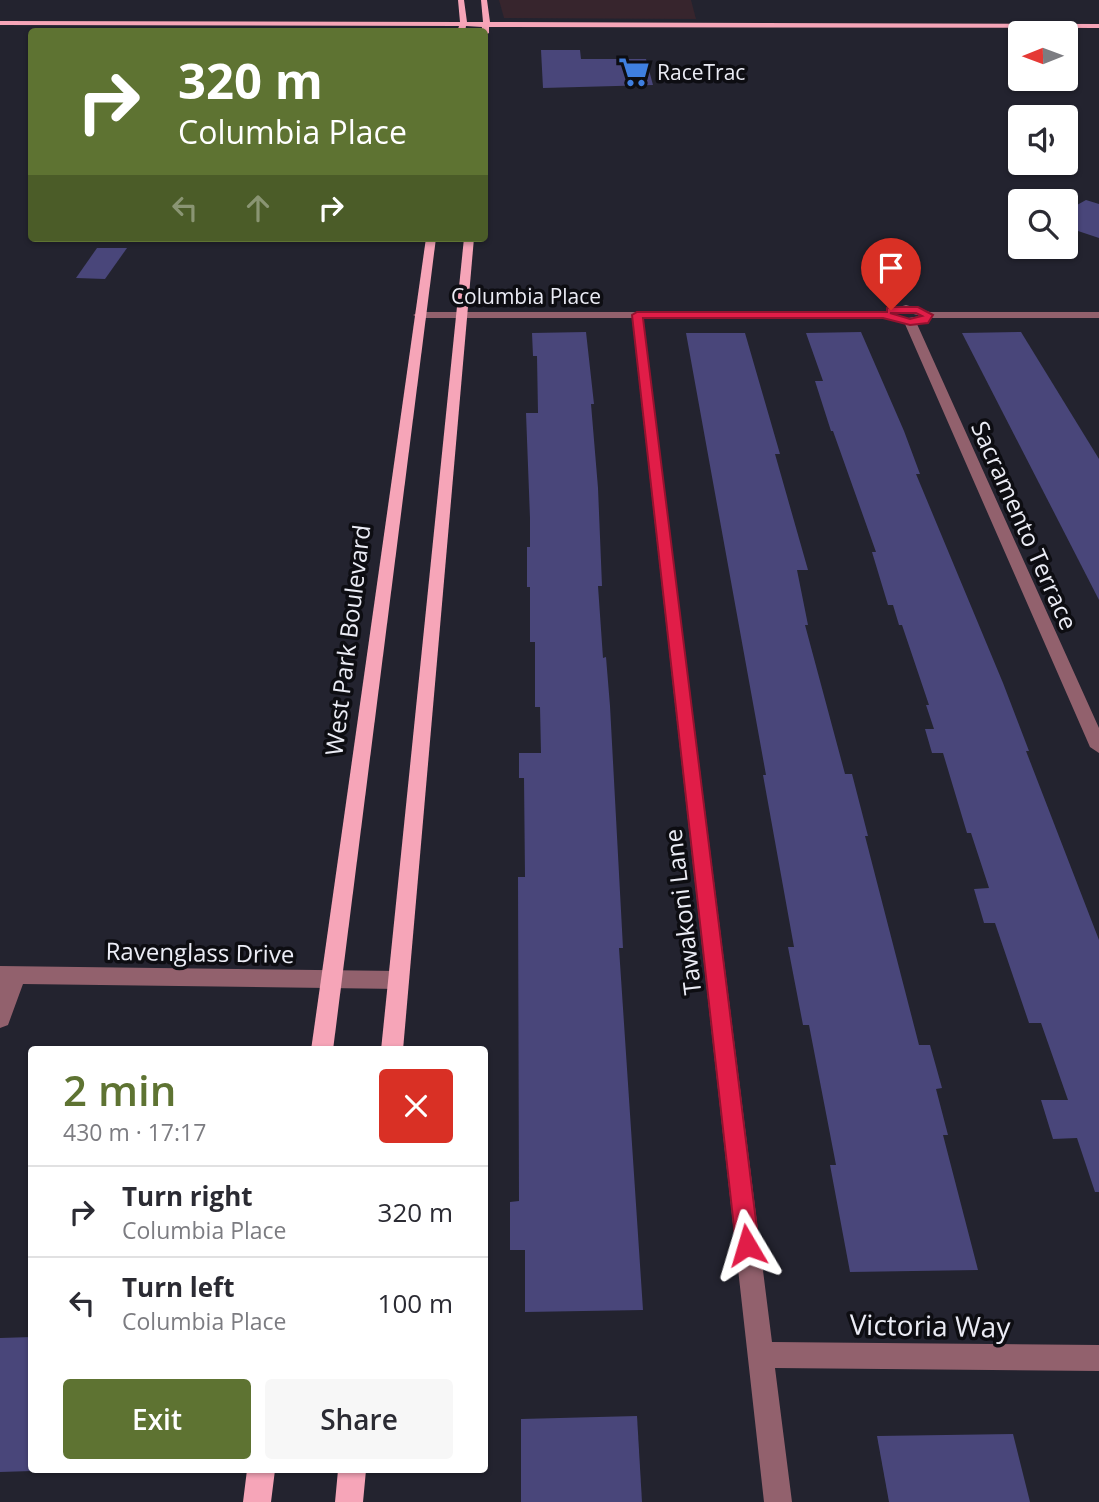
<!DOCTYPE html>
<meta charset="utf-8">
<style>
:root{--surface:#fff;--page:#f7f7f7;--text:#2b2b33;--muted:#7c7c81;--line:#e1e1e2;--accent:#5e7332}
body{margin:0;font-family:"Open Sans",sans-serif;background:var(--page);color:var(--text);height:100vh;display:flex;flex-direction:column;font-size:26px;white-space:nowrap}
*{box-sizing:border-box;margin:0}
p{font-size:23px;color:var(--muted)}
.icon{flex:none;width:38px;height:38px;fill:none;stroke:currentColor;stroke-width:2;stroke-linecap:round;stroke-linejoin:round}
.map{position:relative;flex:1;overflow:hidden}
.drawer{position:absolute;left:28px;top:1046px;width:460px;height:427px;display:flex;flex-direction:column;background:var(--surface);border-radius:7px;box-shadow:0 2px 5px #0004}
.drawer>*{flex:none}
.banner{position:absolute;left:28px;top:28px;width:460px;height:214px;border-radius:7px;box-shadow:0 2px 5px #0004;background:#5e7332;color:#fff;overflow:hidden}
.needle{width:46px;rotate:269deg}
.tools{position:absolute;left:1008px;top:21px;display:grid;gap:14px}
.tools a{display:grid;place-items:center;width:70px;height:70px;border-radius:7px;background:var(--surface);box-shadow:0 2px 5px #0004;font-size:35px}
.pin{position:absolute;display:grid;place-items:center;width:60px;height:60px;color:#fff;margin:-72px -30px;border-radius:50% 50% 50% 0;rotate:-45deg;box-shadow:0 0 7px #0007}
.pin .icon{rotate:45deg}
.me{position:absolute;width:77px;margin:-38px;rotate:353deg;stroke-linejoin:round;filter:drop-shadow(0 0 5px #0008)}
.turn{display:flex;align-items:center;gap:24px;height:147px;padding:0 35px;font-size:32px}
.turn .icon{width:91px;height:91px;stroke-width:2.5}
.turn b{display:block;font-size:49px;line-height:60px}
.lanes{display:flex;align-items:center;height:66px;padding:0 35px;background:#0003;justify-content:center;gap:35px;direction:ltr}
.lanes .off{opacity:.35}
.round{display:grid;place-items:center;flex:none;width:74px;height:74px;border-radius:7px;background:var(--page)}
.overview{display:flex;align-items:center;justify-content:space-between;height:119px;padding:0 35px}
h1{font-size:42px;font-weight:600;line-height:52px;color:var(--accent)}
.action{display:flex;gap:14px;margin-top:auto;padding:14px 35px}
.action a{flex:1;height:80px;border-radius:7px;background:var(--accent);color:#fff;font-size:28px;font-weight:600;line-height:80px;text-align:center}
.action a+a{background:var(--page);color:var(--text)}
ul{padding:0;list-style:none}
li{display:flex;align-items:center;gap:21px;height:91px;padding:0 35px;border-top:2px solid var(--line)}
li div{flex:1}
li b{display:block;font-size:26px}
li em{font-style:normal}
.map>svg:first-child{display:block}
.commercial{fill:#37252d}
.building{fill:#49467a}
.lines{fill:none;stroke-linecap:round;stroke-linejoin:round}
.minor{fill:#92616d;fill-rule:evenodd}
.major{fill:#f6a5b8;fill-rule:evenodd}
.route{fill:#e11d48;stroke:#92132f;stroke-width:2;fill-rule:evenodd}
.labels{text-anchor:middle;dominant-baseline:central;stroke-width:7;stroke-linejoin:round;paint-order:stroke}
.far-poi-label{font-size:21px;fill:#ebecf5;stroke:#0d0d12;text-anchor:start}
.far-street-label{font-size:21px;fill:#ebecf5;stroke:#0d0d12}
.street-label{font-size:24px;fill:#ebecf5;stroke:#0d0d12}
.near-street-label{font-size:28px;fill:#ebecf5;stroke:#0d0d12}
</style>
<div class="map">
<svg width="1099" height="1502" viewBox="0 0 1099 1502">
<rect width="100%" height="100%" fill="#23232f"/>
<path class="commercial" d="M499,0H691L696,19L504,18Z"/>
<g class="building">
<path d="M541,50H580L581,59H646L653,85L543,88Z"/>
<path d="M1086,200L1099,204V238L1066,227V211Z"/>
<path d="M97,248H127L105,279L76,278Z"/>
<path d="M586,332L594,404H591L598,488L602,586H598L603,658L606,657L610,706L623,948H619L643,1310L525,1312V1250H510V1202L519,1201L518,877H525L524,778H519V753H541L540,707H535V642H530V587H527V547H530V518L526,413H538L537,356H533L532,333Z"/>
<path d="M861,332L904,431L920,474H916L1003,683L1029,751H1026L1099,940V1192H1095L1077,1138L1053,1139L1041,1100H1068L1041,1023H1029L995,923H984L974,889L989,888L971,833H967L943,753H932L925,729H934L926,705H929L902,625H899L893,605H888L872,552H876L833,431H831L815,381H823L806,333Z"/>
<path d="M1021,332L1099,459V600L962,333Z"/>
<path d="M686,333H745L780,454H775L808,570H797L808,625H805L845,774H852L868,836H865L919,1045H930L942,1088L936,1089L948,1135H943L978,1270L850,1272L830,1165H836L809,1025H803L788,947H794L763,775H766Z"/>
<path d="M32,1337V1471L0,1472V1338Z"/>
<path d="M637,1416L642,1502H521V1419Z"/>
<path d="M1013,1434L1030,1502H889L877,1436Z"/>
</g>
<g class="lines">
<g class="minor">
<path d="M906,305L930,312H1099V318H931L928,322L917,324L1099,728V753L1090,747L905,324L883,318H643L772,1342L1099,1345V1371L775,1368L792,1502H764L632,318H419L413,315L419,312H882ZM906,312L921,316L908,318L893,315Z"/>
<path d="M0,966L399,971L406,974L409,980L406,986L399,989L23,984L8,1025L0,1028Z"/>
</g>
<g class="major">
<path d="M458,0H464L467,22H483L481,0H487L490,22L1099,24V28L489,27V33L485,35V32H481L482,27L466,26L465,32H457L459,26L0,25V21L460,22Z"/>
<path d="M426,238H436L333,1050H311Z"/>
<path d="M464,238H474L403,1050H381Z"/>
<path d="M247,1470H275L271,1502H243Z"/>
<path d="M338,1470H366L363,1502H335Z"/>
</g>
</g>
<path class="route" d="M891,307H918L933,315L928,323L910,325L883,318H643L759,1245L755,1253L747,1256L740,1253L736,1245L632,315L637,312H887V308ZM890,313H916L922,316L910,319Z"/>
<defs>
<symbol id="supermarket-bare" viewBox="-9 -9 18 18"><path d="M-6-5.5h2.5l.6 2H6L4.5 2H-2.5L-4.4-4H-6ZM-1.5 3.2a1.3 1.3 0 1 0 .1 0ZM3 3.2a1.3 1.3 0 1 0 .1 0Z" fill="#3f7fe0" stroke="#0d0d12" stroke-width="2.5" paint-order="stroke"/></symbol>
</defs>
<g fill-rule="evenodd">
<use href="#supermarket-bare" x="612" y="50" width="44" height="44"/>
</g>
<g class="labels">
<g class="far-poi-label">
<text x="657" y="72">RaceTrac</text>
</g>
<g class="far-street-label">
<text x="526" y="296">Columbia Place</text>
</g>
<g class="street-label">
<text transform="translate(1025 525) rotate(66)">Sacramento Terrace</text>
<text transform="translate(347 640) rotate(-83)">West Park Boulevard</text>
<text transform="translate(682 912) rotate(-97)">Tawakoni Lane</text>
<text transform="translate(200 952) rotate(1)">Ravenglass Drive</text>
</g>
<g class="near-street-label">
<text transform="translate(930 1325) rotate(1)">Victoria Way</text>
</g>
</g>
</svg>
<div class="tools">
<a><svg class="needle" viewBox="-14 -14 28 28"><path d="M0-13l5 13h-10z" fill="#e53935"/><path d="M0 13l5-13h-10z" fill="#7c7c81"/></svg></a>
<a><svg class="icon" aria-label="sound" viewBox="0 0 24 24"><path d="M4 9h4l5-4v14l-5-4H4zM17 9q2 3 0 6"/></svg></a>
<a><svg class="icon" aria-label="search" viewBox="0 0 24 24"><circle cx="10" cy="10" r="6"/><path d="M15 15l6 6"/></svg></a>
</div>
<div class="pin" style="left:891px;top:310px;background:#d93025"><svg class="icon" aria-label="arrive" viewBox="0 0 24 24"><path d="M6 21V4h12l-3 4 3 4H6"/></svg></div>
<svg class="me" style="left:747px;top:1245px" viewBox="-20 -20 40 40"><path d="M0-17L14 15 0 8-14 15z" fill="#e11d48" stroke="#fff" stroke-width="4"/></svg>
<div class="banner">
<div class="turn"><svg class="icon" aria-label="right" viewBox="0 0 24 24"><path d="M7 20v-9h11M14 6l5 5-5 5"/></svg><div><b>320 m</b>Columbia Place</div></div>
<div class="lanes"><svg class="icon off" aria-label="left" viewBox="0 0 24 24"><path d="M17 20v-9H6M10 6l-5 5 5 5"/></svg><svg class="icon off" aria-label="ahead" viewBox="0 0 24 24"><path d="M12 20V5M6 11l6-6 6 6"/></svg><svg class="icon" aria-label="right" viewBox="0 0 24 24"><path d="M7 20v-9h11M14 6l5 5-5 5"/></svg></div>
</div>
<section class="drawer">
<div class="overview"><div><h1>2 min</h1><p>430 m · 17:17</p></div><a class="round" style="background:#d93025;color:#fff"><svg class="icon" aria-label="close" viewBox="0 0 24 24"><path d="M6 6l12 12M18 6L6 18"/></svg></a></div>
<ul>
<li><svg class="icon" aria-label="right" viewBox="0 0 24 24"><path d="M7 20v-9h11M14 6l5 5-5 5"/></svg><div><b>Turn right</b><p>Columbia Place</p></div><em>320 m</em></li>
<li><svg class="icon" aria-label="left" viewBox="0 0 24 24"><path d="M17 20v-9H6M10 6l-5 5 5 5"/></svg><div><b>Turn left</b><p>Columbia Place</p></div><em>100 m</em></li>
</ul>
<div class="action"><a>Exit</a><a>Share</a></div>
</section>
</div>
